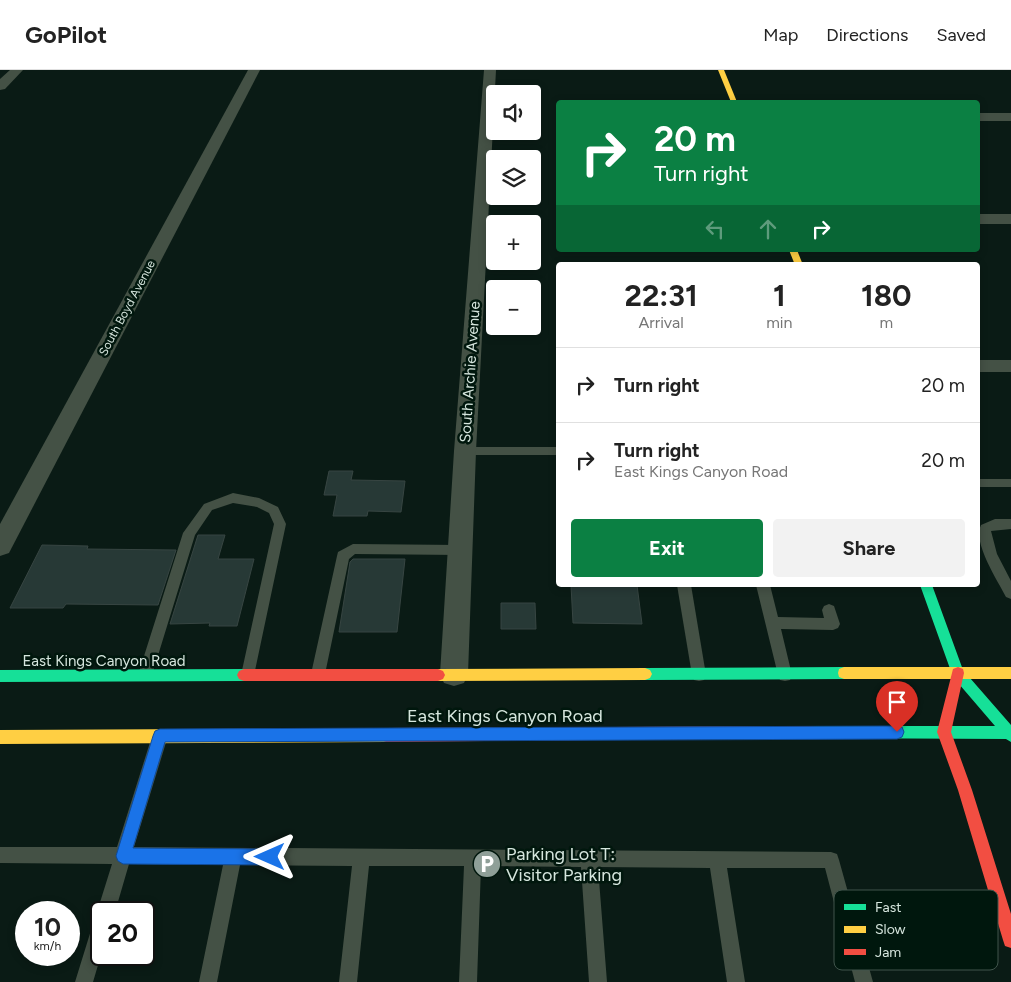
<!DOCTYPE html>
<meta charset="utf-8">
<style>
:root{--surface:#fff;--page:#f2f2f2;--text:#222;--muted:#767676;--line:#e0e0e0;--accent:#0b8043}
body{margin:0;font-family:Figtree,sans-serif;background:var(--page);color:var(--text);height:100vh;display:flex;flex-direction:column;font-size:19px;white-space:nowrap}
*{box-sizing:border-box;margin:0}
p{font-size:16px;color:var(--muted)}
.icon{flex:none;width:28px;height:28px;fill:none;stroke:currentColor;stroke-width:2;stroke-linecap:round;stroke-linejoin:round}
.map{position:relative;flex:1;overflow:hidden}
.side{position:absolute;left:556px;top:192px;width:424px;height:325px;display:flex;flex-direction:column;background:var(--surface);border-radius:5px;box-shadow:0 2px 8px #0003}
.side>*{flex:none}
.top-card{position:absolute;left:556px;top:30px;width:424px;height:152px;border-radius:5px;box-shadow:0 2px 8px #0003;background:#0b8043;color:#fff;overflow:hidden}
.controls{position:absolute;left:486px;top:15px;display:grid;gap:10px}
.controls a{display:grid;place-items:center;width:55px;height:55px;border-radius:5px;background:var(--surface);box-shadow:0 2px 8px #0003;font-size:25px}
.speed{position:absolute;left:15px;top:831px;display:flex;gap:10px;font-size:25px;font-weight:700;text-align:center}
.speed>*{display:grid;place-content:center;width:65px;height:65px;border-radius:50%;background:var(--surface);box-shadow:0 2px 8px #0003;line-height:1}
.speed small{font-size:12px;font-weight:400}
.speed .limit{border:2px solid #111;border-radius:8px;background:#fff;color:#111}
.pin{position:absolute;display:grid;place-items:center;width:42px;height:42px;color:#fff;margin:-51px -21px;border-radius:50% 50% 50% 0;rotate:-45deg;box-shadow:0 0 5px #0007}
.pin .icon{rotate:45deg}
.me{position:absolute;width:55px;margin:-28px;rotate:270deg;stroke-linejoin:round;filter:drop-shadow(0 0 4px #0008)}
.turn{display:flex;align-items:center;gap:18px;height:105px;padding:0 15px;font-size:22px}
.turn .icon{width:65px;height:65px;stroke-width:2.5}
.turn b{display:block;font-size:35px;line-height:42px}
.lanes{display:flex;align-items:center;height:48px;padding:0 15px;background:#0003;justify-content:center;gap:25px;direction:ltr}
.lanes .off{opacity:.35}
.eta{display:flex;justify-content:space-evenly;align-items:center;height:85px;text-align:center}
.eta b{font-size:30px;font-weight:700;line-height:35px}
.button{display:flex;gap:10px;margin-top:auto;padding:10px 15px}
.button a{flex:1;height:58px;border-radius:5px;background:var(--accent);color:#fff;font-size:20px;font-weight:700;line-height:58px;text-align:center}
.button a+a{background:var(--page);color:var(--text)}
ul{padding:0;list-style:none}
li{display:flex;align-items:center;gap:15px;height:75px;padding:0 15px;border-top:1px solid var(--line)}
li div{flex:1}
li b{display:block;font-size:19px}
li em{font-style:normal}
header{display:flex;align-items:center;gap:30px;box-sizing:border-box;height:70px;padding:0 25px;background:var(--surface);border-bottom:1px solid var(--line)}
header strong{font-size:24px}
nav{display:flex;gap:28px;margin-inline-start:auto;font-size:18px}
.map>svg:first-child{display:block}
.building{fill:#273936;stroke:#374542}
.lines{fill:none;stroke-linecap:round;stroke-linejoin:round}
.lane{fill:#445145;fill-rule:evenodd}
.street{fill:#445145;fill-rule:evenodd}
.fast{fill:#16e098;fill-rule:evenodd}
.slow{fill:#ffcf43;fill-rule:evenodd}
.jam{fill:#f24e42;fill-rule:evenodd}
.route{fill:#1a73e8;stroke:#114b97}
.labels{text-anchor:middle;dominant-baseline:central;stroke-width:5;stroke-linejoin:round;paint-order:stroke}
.far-street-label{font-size:12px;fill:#d6e6de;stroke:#00170d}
.street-label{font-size:15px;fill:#d6e6de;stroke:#00170d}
.near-street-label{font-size:18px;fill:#d6e6de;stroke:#00170d}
.near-poi-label{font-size:18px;fill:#d6e6de;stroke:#00170d;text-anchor:start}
.key{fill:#00170d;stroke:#40554c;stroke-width:1}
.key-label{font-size:14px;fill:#d6e6de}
</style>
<header>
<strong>GoPilot</strong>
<nav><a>Map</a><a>Directions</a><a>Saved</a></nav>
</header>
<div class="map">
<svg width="1011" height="912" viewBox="0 0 1011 912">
<rect width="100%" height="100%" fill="#0a1b15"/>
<g class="building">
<path d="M329,401H353L351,410L405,411L401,442L368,441L367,446H333L337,425H324Z"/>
<path d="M198,465H225L218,489H254L237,556H209L210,553L170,554Z"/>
<path d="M42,475L88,476L87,479L176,480L158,535L66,534L63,538H10Z"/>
<path d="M353,489H405L397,562H339L350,492Z"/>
<path d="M571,515H637L642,554L573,553Z"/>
<path d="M501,533H535L536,559H501Z"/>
</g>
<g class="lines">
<g class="lane">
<path d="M465,377H559V385H465L459,381Z"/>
<rect x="978" y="409" width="33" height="8"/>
<path d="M233,423L259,428L278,437L286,454L253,610L248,611L243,610L241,605L274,454L269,443L257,437L233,433L212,440L195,465L152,605L150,610L145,611L140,610L138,605L183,463L204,434Z"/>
<path d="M995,449H1011V459L991,461L997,484L1011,511V529L1006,527C998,511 972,472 981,455Z"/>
<path d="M353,474L460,475L465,476L466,480L465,484L460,485L355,484L349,489L325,604L323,609L318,610L313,609L311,604L337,486L338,482Z"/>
<path d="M677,515H691L706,605L704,610L699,611L694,610L692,605Z"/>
<path d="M756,515H770L778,547L824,548L822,540L824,536L829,534L834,536L840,554L838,558L833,560L781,559L792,605L790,610L785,611L780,610L778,605Z"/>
<path d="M160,659L165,661L168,666L134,777L831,782L837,784L839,790L873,912H855L825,798H727L745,912H727L710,798L598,797L607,912H589L581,797L481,796L477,912H459L464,796H369L357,912H339L352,796L240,795L217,912H199L223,795L129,794L115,842H101V885L93,912H75L92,857L95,851L100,848L97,842L112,794L0,793V777H117L152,666L155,661Z"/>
</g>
<g class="street">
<path d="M10,0H23L5,19L0,20V9Z"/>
<path d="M248,0H260L9,483L0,486V454Z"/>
<path d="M484,0H496L476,381L468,604L464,613L454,616L444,613L440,604L454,381Z"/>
<rect x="978" y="43" width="33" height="8"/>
<rect x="978" y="144" width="33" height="10"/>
<rect x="978" y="290" width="33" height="12"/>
</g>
<g class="fast">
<path d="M920,515H932L963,600L1011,655V672L1006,669L810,668L805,667L803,662L805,657L810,656H995L953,607Z"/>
<path d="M844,597L849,599L850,603L849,607L844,609L645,610L640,608L638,604L640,600L645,598Z"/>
<path d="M244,599L249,601L251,605L249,609L244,611L0,612V600Z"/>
</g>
<g class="slow">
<path d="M718,0H724L737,32H731Z"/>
<path d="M789,180H797L803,195H795Z"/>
<path d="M844,597H1011V609H844L839,607L838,603L839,599Z"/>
<path d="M645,598L650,600L652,604L650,608L645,610L438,611L433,609L431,605L433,601L438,599Z"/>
<path d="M386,658L391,660L393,665L391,670L386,672L0,674V660Z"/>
</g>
<g class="jam">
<path d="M958,597L963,599L964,603L951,662L972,720L1011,844V878L1005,876L1003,870L958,720L937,662L952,603L953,599Z"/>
<path d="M244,599H438L443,601L445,605L443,609L438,611H244L239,609L237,605L239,601Z"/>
<path d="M810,656L815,657L817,662L815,667L810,668L386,672L381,670L379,665L381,660L386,658Z"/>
</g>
</g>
<path class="route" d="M897,656L902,657L904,662L902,667L897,669L165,672L133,778L270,779L275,781L277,787L275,792L270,795L123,794L118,791L116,786L153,666L155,661L160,659Z"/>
<defs>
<symbol id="parking-disc" viewBox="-11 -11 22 22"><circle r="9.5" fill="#8f9f98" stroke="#00170d"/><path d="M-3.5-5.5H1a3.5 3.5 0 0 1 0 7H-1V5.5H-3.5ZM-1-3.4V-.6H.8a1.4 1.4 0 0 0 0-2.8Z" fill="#fff"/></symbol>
</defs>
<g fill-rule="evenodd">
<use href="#parking-disc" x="471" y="778" width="32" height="32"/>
</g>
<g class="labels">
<g class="far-street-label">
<text transform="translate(127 238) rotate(-62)">South Boyd Avenue</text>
</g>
<g class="street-label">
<text transform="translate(470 302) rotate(-86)">South Archie Avenue</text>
<text x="104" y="591">East Kings Canyon Road</text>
</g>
<g class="near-street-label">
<text x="505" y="646">East Kings Canyon Road</text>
</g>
<g class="near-poi-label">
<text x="506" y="784">Parking Lot T:<tspan x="506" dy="21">Visitor Parking</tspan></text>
</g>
</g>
<rect x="834" y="820" width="164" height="80" rx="8" class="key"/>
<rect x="844" y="834" width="22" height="6" fill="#16e098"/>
<rect x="844" y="856" width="22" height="7" fill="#ffcf43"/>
<rect x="844" y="879" width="22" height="6" fill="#f24e42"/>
<g class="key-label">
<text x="875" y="842">Fast</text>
<text x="875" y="864">Slow</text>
<text x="875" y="887">Jam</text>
</g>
</svg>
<div class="controls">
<a><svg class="icon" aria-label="sound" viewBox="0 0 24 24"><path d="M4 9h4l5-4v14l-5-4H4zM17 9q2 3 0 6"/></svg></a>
<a><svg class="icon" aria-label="layers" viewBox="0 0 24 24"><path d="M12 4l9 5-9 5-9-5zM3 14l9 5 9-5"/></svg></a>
<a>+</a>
<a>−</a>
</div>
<div class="speed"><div>10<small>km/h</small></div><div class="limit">20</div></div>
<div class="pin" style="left:897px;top:662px;background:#d93025"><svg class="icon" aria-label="arrive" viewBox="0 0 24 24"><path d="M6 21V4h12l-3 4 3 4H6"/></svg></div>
<svg class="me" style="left:270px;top:787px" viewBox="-20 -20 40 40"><path d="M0-17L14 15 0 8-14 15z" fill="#1a73e8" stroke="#fff" stroke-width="4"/></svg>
<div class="top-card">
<div class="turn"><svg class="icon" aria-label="right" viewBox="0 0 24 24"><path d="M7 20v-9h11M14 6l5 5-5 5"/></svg><div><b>20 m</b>Turn right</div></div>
<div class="lanes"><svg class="icon off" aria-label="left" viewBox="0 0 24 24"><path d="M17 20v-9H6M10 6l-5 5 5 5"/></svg><svg class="icon off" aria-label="ahead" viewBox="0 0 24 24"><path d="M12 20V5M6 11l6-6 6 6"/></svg><svg class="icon" aria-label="right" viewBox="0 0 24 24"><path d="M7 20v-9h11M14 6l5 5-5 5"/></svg></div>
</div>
<section class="side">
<div class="eta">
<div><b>22:31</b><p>Arrival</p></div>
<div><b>1</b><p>min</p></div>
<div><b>180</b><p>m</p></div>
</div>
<ul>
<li><svg class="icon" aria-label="right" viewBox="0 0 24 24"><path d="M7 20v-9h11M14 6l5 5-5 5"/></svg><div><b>Turn right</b></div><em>20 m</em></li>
<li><svg class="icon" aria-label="right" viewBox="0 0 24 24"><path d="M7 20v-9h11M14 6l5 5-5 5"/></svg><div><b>Turn right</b><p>East Kings Canyon Road</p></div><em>20 m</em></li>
</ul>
<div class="button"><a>Exit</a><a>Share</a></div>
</section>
</div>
